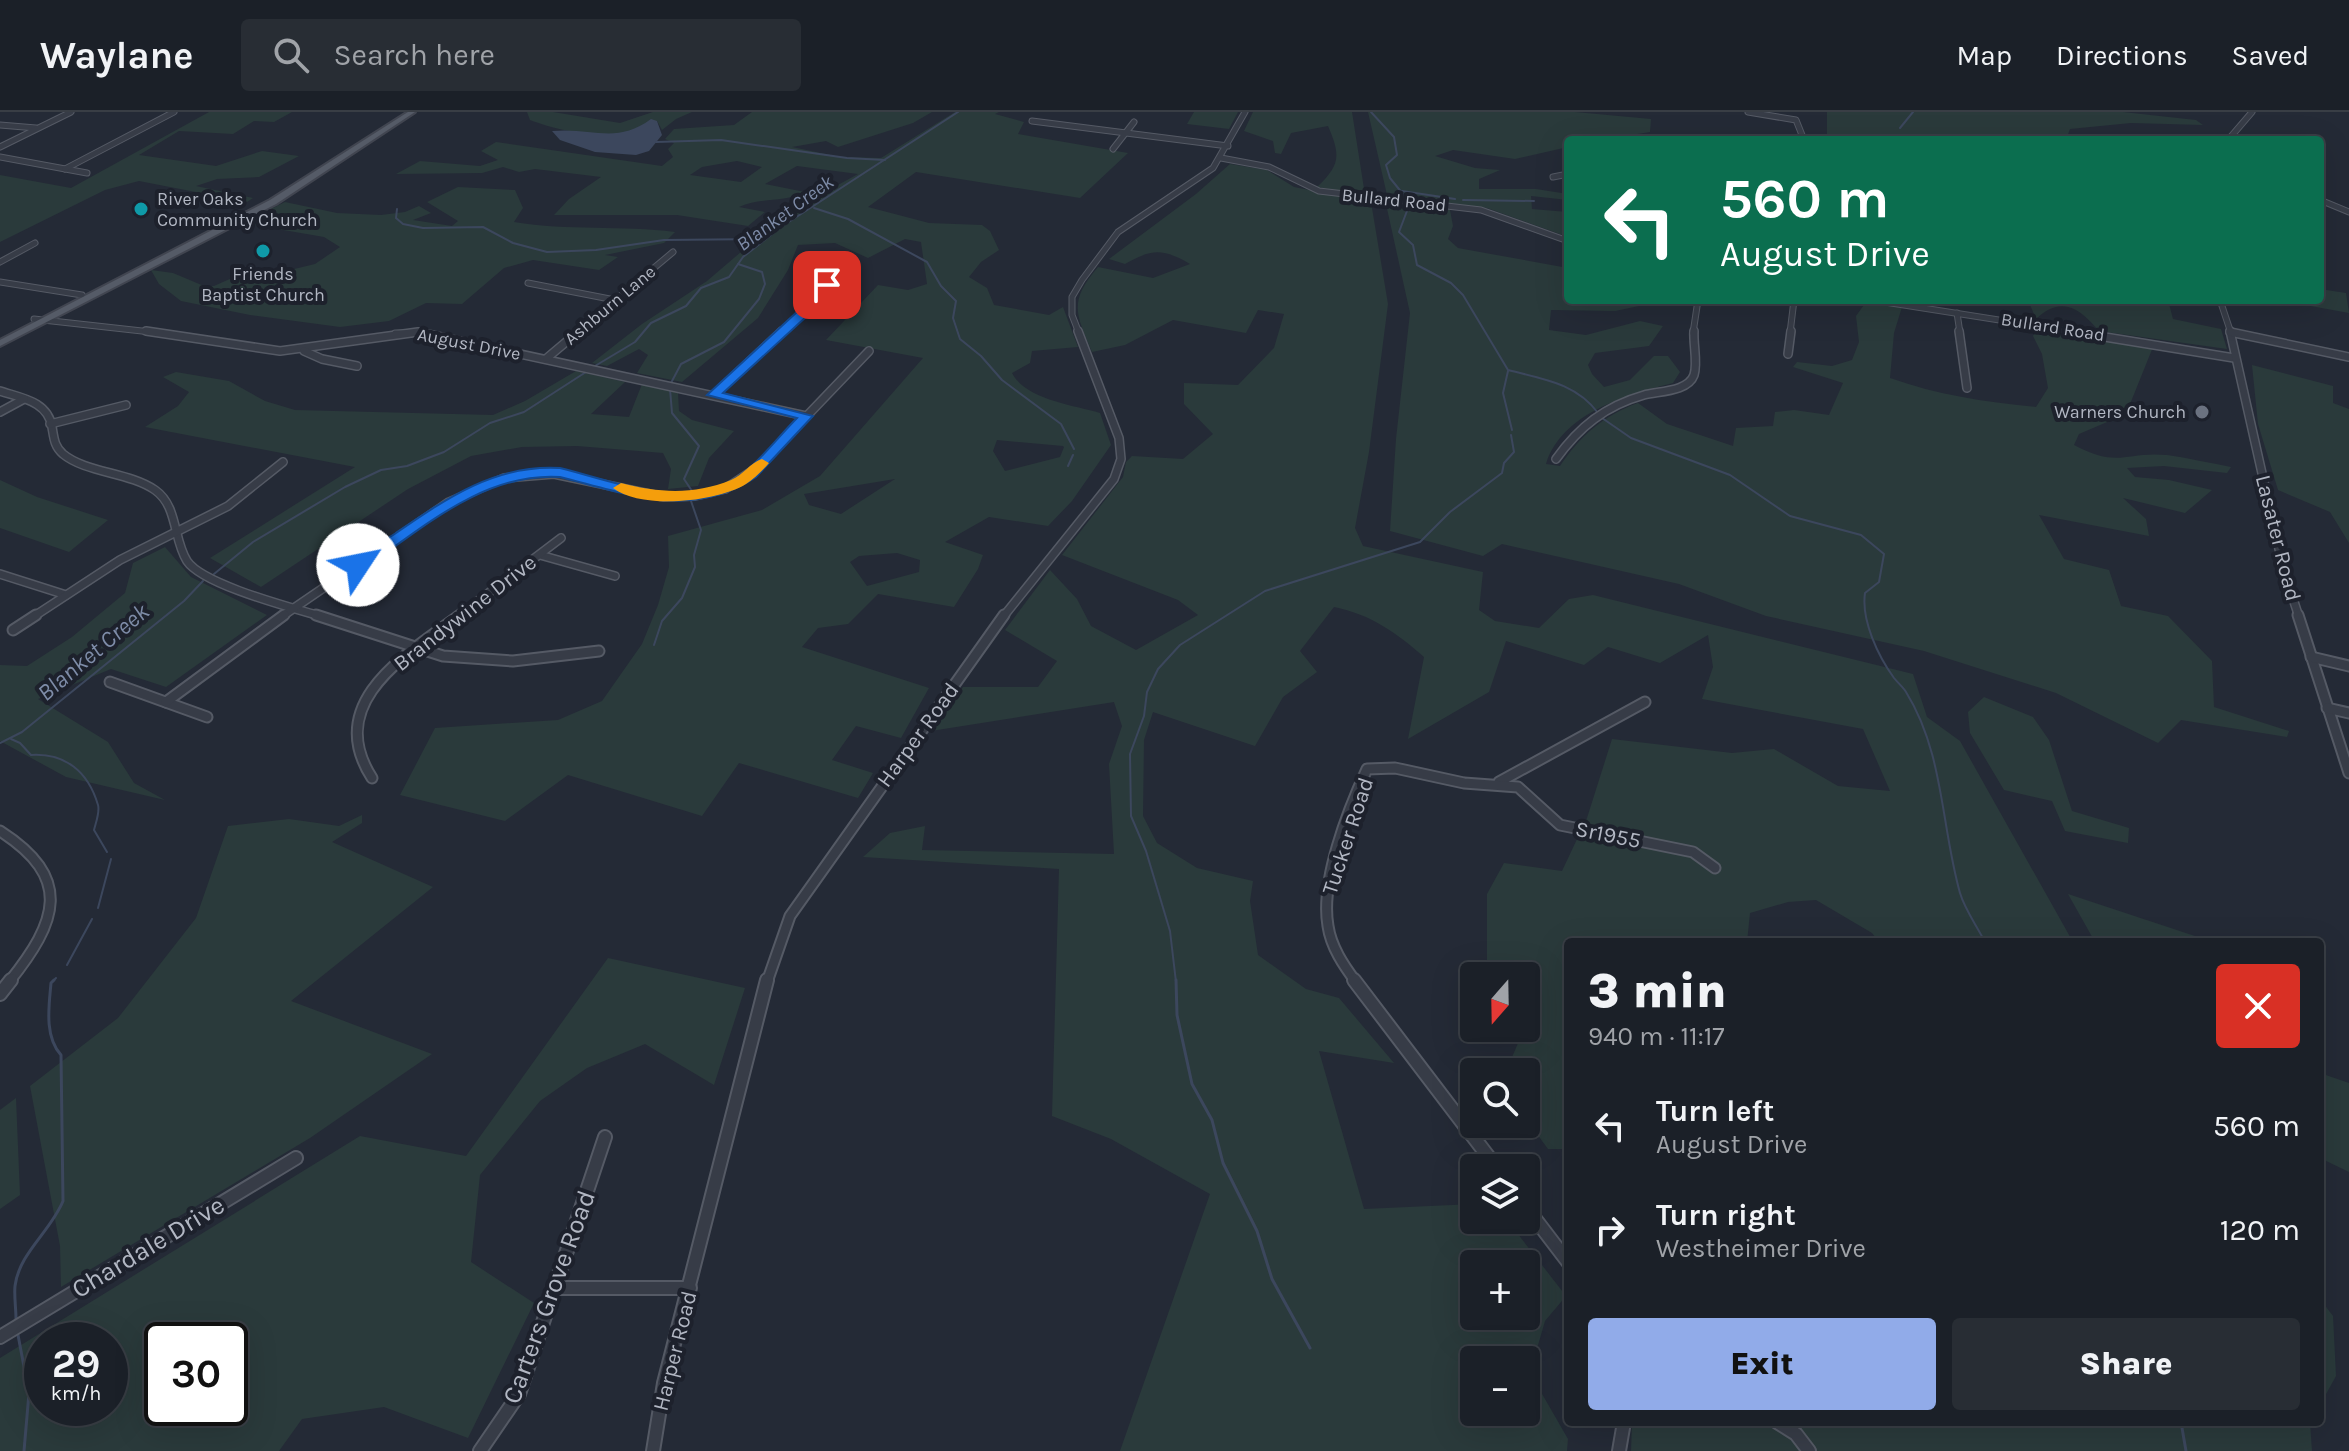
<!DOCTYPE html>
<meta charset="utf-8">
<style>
:root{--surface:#1b2028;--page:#282d34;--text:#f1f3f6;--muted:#a0a3a8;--line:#393e45;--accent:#91abe9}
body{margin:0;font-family:Karla,sans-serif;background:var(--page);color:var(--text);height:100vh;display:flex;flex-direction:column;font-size:30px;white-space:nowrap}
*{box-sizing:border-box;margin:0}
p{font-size:26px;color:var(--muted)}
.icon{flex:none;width:44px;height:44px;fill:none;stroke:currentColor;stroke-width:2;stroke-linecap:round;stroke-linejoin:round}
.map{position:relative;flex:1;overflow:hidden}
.details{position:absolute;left:1564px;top:826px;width:760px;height:488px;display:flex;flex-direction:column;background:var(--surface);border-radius:8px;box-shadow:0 8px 32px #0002,0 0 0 2px var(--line)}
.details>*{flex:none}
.guide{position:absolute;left:1564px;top:24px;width:760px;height:168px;border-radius:8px;box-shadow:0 8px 32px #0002,0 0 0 2px var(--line);background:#0b6e4f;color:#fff;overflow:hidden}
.needle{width:52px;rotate:200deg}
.fabs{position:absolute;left:1460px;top:850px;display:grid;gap:16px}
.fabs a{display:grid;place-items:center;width:80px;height:80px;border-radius:8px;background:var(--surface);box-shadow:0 8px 32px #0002,0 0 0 2px var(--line);font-size:40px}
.speed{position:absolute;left:24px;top:1210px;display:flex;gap:16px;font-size:40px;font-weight:700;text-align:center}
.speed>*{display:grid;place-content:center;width:104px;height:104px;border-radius:50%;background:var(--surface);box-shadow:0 8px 32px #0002,0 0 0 2px var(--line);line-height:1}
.speed small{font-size:20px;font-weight:400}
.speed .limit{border:4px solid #111;border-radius:12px;background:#fff;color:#111}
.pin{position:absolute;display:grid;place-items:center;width:68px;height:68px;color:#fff;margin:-34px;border-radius:16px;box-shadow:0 4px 12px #0006}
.me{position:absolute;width:88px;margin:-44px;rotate:56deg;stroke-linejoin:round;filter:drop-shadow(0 0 6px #0008)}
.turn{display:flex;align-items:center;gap:28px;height:168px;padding:0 24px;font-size:36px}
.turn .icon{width:104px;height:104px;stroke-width:2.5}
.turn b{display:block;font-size:56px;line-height:68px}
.round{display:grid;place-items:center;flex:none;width:84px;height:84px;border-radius:8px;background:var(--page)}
.summary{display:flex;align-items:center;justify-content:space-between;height:136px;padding:0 24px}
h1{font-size:48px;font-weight:800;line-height:60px}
.action{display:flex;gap:16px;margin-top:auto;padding:16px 24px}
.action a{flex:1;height:92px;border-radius:8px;background:var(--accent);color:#111;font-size:32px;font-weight:800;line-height:92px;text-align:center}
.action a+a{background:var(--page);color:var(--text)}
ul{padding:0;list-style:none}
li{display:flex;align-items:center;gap:24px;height:104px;padding:0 24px}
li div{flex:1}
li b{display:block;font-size:30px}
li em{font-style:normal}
header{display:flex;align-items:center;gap:48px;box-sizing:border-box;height:112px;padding:0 40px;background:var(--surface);border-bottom:2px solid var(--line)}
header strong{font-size:38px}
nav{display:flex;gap:44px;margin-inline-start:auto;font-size:28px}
.search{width:560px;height:72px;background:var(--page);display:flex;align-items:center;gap:20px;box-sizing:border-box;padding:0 28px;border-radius:8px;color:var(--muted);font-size:30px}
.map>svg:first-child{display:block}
.green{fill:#2a3a3b;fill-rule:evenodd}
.water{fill:#3c475d}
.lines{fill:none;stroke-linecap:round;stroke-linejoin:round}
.stream-far1{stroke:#3c475d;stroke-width:2}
.stream{stroke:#3c475d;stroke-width:3}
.minor-far3-casing{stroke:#555a65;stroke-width:7}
.minor-far2-casing{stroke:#555a65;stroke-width:10}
.minor-far1-casing{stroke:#555a65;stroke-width:13}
.minor-casing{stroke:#555a65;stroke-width:16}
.major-casing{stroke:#414550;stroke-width:4}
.minor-far3{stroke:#373c47;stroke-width:5}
.minor-far2{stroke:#373c47;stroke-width:7}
.minor-far1{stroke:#373c47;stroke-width:9}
.minor{stroke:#373c47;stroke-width:12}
.major{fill:#555b67;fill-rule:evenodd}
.route{fill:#1a73e8;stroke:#114b97;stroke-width:2}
.slow{fill:#f59e0b}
.culture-dot{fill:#0f9aa8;stroke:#1d212c;stroke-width:3}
.worship-dot{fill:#6b7280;stroke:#1d212c;stroke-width:3}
.labels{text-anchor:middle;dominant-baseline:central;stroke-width:8;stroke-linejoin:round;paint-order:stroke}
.far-poi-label{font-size:18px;fill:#b2b7c3;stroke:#1d212c;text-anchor:start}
.far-street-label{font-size:18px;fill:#b2b7c3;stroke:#1d212c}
.far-water-label{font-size:20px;font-style:italic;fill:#7e8ca8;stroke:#1d212c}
.street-label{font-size:22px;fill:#b2b7c3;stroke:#1d212c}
.water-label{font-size:24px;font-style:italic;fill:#7e8ca8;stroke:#1d212c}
.near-street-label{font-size:26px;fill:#b2b7c3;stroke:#1d212c}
</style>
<header>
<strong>Waylane</strong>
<div class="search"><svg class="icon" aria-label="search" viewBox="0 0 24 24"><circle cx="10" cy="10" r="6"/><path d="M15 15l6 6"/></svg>Search here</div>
<nav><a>Map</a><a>Directions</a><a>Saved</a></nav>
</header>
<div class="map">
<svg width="2349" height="1339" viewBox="0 0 2349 1339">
<rect width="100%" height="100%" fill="#242a36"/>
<g class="green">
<path d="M209,0H292L274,10L254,9L233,22L179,19L139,43L216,54L262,39L299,44L259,65L217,67L196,74L253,86L247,90L139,69L105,78L0,130V63L71,76Z"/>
<path d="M527,0H553L620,11L653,0H692L676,7L662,18L657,9C645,9 641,17 630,21C602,28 556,18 530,8Z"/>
<path d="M752,0H932L913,11L838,35L826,29L792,35L840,45L881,46L955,0H999L995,2L1024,10L1018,22L1128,41L1080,86L916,60L868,95L929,111L982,113L990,119L999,138L981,150L969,165L987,176L994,193L1049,203L1063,195L1078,235L1032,239L1030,251L1012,261C1026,288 1073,293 1100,301L1111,333L1072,389L1048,414L989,405L945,430L983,443L978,457L954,495L878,482L848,512L818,516L802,535L929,576L901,626L856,614L832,648L873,661L858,686L739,651L702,704L568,663L505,709L400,683L435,616L558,608L602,589L642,532L658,493L669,455L668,424L762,398L820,364L923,246L826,228L878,173L908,178L927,172L921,130L905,127L868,146L835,131L798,133L788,158L758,206L682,270L637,261L648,243L639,237L607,254L592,251L642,212L707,169L769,116L805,91L858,62L797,54L765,72L805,80C784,91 761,85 739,95L765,100L748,114L677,103H554L569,87L601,65L535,57L519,60L503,55L482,61L396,62L420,49L480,54L498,48L481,39L496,30L662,54L673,45L668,37L674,31L665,27L674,17L734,13ZM737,49L762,55L741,70L690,63L702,55ZM997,328L1063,334L1064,335L1060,345L1005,359L993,339ZM895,367L841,402L809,393L804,382ZM897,441L920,448L919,460L867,474L850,450L859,444Z"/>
<path d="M1194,0H1238L1229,17L1187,12Z"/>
<path d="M1253,0H1352L1365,83L1317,75C1340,53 1341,44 1328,14L1291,21L1281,42L1275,41L1273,29L1244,19Z"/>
<path d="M1368,0H1575L1651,7L1650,20L1601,28H1568V35L1515,47L1453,38L1435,44L1475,56L1500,58L1479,67V77H1536L1568,82V88L1531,84L1532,97L1568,100V125L1487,96L1387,83Z"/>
<path d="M1827,0H2123L2196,8L2203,13L2131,11L2070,17L2066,28H1827Z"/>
<path d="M1230,52L1267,58L1294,75L1371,90L1388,192L1369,340L1355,416L1363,434L1483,460L1479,498L1495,509L1539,516L1569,487L1593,483L1913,562L1927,605L1960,629L2073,830H1879L1872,821L1816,788L1788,790L1750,801L1747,830H1568V1037H1548L1526,1007V960H1509L1510,950L1527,910L1526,864H1489L1487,859V782L1504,751L1562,759L1587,706L1612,627L1732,641L1774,637L1838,674L1890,679L1863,617L1702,587L1713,555L1708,523L1660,551L1608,535L1584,553L1506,529L1489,580L1408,627L1424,545C1397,521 1370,502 1334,495L1300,539L1317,560L1283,585L1255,634L1153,600L1144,628L1143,704L1157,731L1197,756L1253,769L1250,789L1258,843L1306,877L1339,886L1394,951L1319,939L1364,1097L1474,1092V1108H1507L1566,1184L1545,1209L1530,1261L1568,1327L1567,1339H1120L1210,1082L1111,1027L1052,1004L1059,757L863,745L890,721L925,714L922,738L1114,742L1109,652L1122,614L1114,590L931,619L963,575H1038L1057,549L1005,518L1050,458L1077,487L1091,514L1136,538L1198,503L1178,488L1062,443L1123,365L1126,350L1132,344L1183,347L1213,322L1184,292V271L1238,273L1274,236L1284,202L1258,198L1246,221L1173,208L1125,233L1092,240C1076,202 1068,190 1098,155L1153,166L1190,152C1163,136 1151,137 1125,152L1109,147L1196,82ZM1474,1152H1526V1204H1474ZM1474,1248H1526V1300H1474Z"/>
<path d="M458,75L515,78L523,96L514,110C568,119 622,113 675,120L664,131L605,143L618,145L599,158L533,148L504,156L462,192L426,191L389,209L340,215L250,203L181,189L159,172L151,158L173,161L204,174H214L232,166L261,165L315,152L340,135L324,125L242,111L285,90L337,101L381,103L405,100L419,94L431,101L413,108L452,114L458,109L427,90Z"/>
<path d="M1386,92L1450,98L1453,114L1448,127L1458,136L1568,156V188H1668L1615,199L1551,198L1549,218L1586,223L1640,209L1663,214L1649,234L1595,241L1588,253L1592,262L1604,275L1630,268L1654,244H1668L1680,260L1673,271C1626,283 1562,301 1546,352L1560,354C1580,324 1604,303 1638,291L1667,312L1733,334L1736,316L1773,314L1775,300L1794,298L1829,303L1843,271L1793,255L1797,250L1832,254L1852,248L1859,230L1856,204L1866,190L1902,195L1894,221L1890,266C1938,283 1985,290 2036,295L2048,276L2042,242L2033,224L2037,217L2153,235L2126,302L2079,322L2074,333C2120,357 2124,339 2167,343C2188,346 2210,351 2231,355L2227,361L2164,354L2127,356L2135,365L2169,368L2212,378L2185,401L2123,386L2146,407L2149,424L2039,403L2064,447L2109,458L2121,494L2168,504L2212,549L2214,595L2289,619L2287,625L2181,608L2158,631L2056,581L1924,539L1766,504L1679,472L1502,432L1483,444L1390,419L1396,327L1410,201Z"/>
<path d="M2320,177L2346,181L2349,201L2278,188H2320Z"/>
<path d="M2028,188H2168L2173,207L2221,217L2227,237L2099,219C2080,196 2061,183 2036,207Z"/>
<path d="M2252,253L2333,274V291L2349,297V431L2330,400L2278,378L2258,312Z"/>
<path d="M576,259L625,270L591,302L629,305L642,272L678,281L679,299L692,308L734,319L709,346L698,374L668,377L671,357L663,341L577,334L522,335L471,344L408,377L261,475L210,446L355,355L145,315L178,294L189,280L163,265L176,260L229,269L265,289L295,298L493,303L525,289Z"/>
<path d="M0,368L37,385L108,408L69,440L0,416Z"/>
<path d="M165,435L191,465L267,503L166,575L111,557L38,587L108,630L134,671L165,688L66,665L0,629V553L27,554L72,525L125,481L133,451Z"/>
<path d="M1984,585L2033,605L2049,628L2072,699L2129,716L2128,731L2065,719L2052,689L2004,678L1970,621L1968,600Z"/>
<path d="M362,703V711L332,730L433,775L291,889L432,942L310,1026L61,1175L60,1134L30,974L118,906L196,806L228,714L289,707L339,714Z"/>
<path d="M2068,782L2213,830H2095Z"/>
<path d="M608,846L745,876L714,973L645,932L587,956L540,989L480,1063L471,1150L534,1191L468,1326L384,1295L302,1307L279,1339H0V1246L360,1024L466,1044ZM42,1228H110V1296H42ZM162,1228H230V1296H162Z"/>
<path d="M2320,961L2349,971V1060L2320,1046Z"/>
<path d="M16,986L20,1083L0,1097V998Z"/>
<path d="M2320,1187L2333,1204L2336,1264L2320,1293Z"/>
<path d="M1632,1310H2310L2312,1339H1631Z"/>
</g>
<path class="water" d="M651,7L657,9L662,23L649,39L636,43L595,40L560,28L552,19C592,15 616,33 651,7Z"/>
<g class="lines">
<g class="stream-far1">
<path d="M1371,0L1394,25L1397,43L1386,53L1390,66L1407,87"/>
<path d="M1900,16L1913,0"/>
<path d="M656,30L721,28L847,46L885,48"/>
<path d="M1402,79L1455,87"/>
<path d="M1463,88L1534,89"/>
<path d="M1410,91L1399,120L1413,133L1417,153L1451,171L1463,183L1508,258C1542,267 1576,271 1598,301"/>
<path d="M814,96L848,107L927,150L941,174L956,189L953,206L960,227L981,244L1002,268L1061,312L1074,337"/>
<path d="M397,97L396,106L403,112L423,116L483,115L513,131L547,140L596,138L664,128L762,127"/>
<path d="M595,254L635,230L651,211L686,194L701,176L729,165L743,145L781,115L958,0"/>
<path d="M1508,259L1503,281L1512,318"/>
<path d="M671,271L681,252L724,230L759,187L765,172L762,160L738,152"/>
<path d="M670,277L672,301L699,334L684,367L692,379"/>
<path d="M1602,306L1631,326L1730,363L1790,404L1861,423L1884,442L1879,470L1865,481C1861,508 1878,544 1894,566C1898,571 1903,575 1906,580C1944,641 1941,714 1960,781C1965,798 1977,814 1985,830"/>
<path d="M1068,354L1073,343"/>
<path d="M214,462L253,430L345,375L381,358L407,354L444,340L490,311L524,300L586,260"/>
<path d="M654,533L662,509L682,486L695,455L694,443L701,418L691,389"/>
<path d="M11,627L20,631L31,643C65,641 88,659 98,693C100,700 96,710 94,718L107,740"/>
<path d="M0,631L22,620L184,489L203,469"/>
<path d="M98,796L111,747"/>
<path d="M67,853L92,807"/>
<path d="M52,870L56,866"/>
<path d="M1176,870L1170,819L1146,739L1131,704L1130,642L1144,604L1147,580L1158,557L1180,533L1265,479L1420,430L1450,400L1502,361L1504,351L1514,340L1511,323"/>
</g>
<g class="stream">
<path d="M1176,868L1177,903L1192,972L1212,1008L1223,1051L1257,1119L1272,1167L1310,1236"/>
<path d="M16,1207C16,1196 14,1185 15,1174C19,1141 51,1119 63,1089L61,943C44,924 49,894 51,871L54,868"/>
<path d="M18,1223L29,1281L24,1339"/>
<path d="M2181,1310L2186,1339"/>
</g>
<defs>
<g id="minor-far3">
<path d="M1748,0L1796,8L1804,28"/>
<path d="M1032,9L1228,34"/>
<path d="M0,13L36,16"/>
<path d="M2228,28L2252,0"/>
<path d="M0,35L71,0"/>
<path d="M1113,37L1134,10"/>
<path d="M0,45L87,61"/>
<path d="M1221,46L1269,55L1319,79L1481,98L1568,129"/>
<path d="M65,57L174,0"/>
<path d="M1553,65L1568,62"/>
<path d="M2320,88L2349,100"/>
<path d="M0,150L35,131"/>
<path d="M0,170L82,183"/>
<path d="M528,171L615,188"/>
<path d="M1872,188L2081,221"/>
<path d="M2220,188L2231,221"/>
<path d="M1957,201L1960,221"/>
<path d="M34,207L160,221"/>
<path d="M2230,220L2237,221"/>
<path d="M395,221H425"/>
<path d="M576,221L673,140"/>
<path d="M780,221L827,173"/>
<path d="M1079,221L1072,203V185L1082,168L1118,120L1213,56L1245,0"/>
<path d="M1693,221L1698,188"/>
<path d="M1790,221L1794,188"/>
</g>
<g id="minor-far2">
<path d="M146,219L280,239L418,220L806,304"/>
<path d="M1959,219L1967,276"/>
<path d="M2068,219L2234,246"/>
<path d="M2230,219L2284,459L2299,505"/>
<path d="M2230,220L2349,245"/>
<path d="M304,239L322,247L357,254"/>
<path d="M1788,242L1791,219"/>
<path d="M547,246L579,219"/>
<path d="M0,279C21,286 48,289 52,315C54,326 54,334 63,342C86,361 129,360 155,378C178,394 173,427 187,449C203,473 293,496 323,505"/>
<path d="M714,283L782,219"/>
<path d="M0,300L24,287"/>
<path d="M50,312L126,293"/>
<path d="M1556,347C1579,315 1605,294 1644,283C1658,279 1688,280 1694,263C1698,251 1693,232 1694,219"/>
<path d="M540,443L615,464"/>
<path d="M0,462L66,483"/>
<path d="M33,505L120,448L228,394L283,350"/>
<path d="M281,505L449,390L504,366L554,362L664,385L695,384L725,377L758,355L869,239"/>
<path d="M457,505L561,426"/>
<path d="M1003,505L1114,367L1121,347L1119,326L1078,219"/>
</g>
<g id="minor-far1">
<path d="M316,503L443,544L513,549L599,539"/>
<path d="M2298,503L2349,661"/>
<path d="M13,518L36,503"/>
<path d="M2311,545L2349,554"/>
<path d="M110,570L207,605"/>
<path d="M166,590L284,503"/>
<path d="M2327,596L2349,601"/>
<path d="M372,666C323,590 407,542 460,503"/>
<path d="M1499,670L1645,590"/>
<path d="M0,719C73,766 58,809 9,870"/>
<path d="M767,870L790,804L1004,503"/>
<path d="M1356,870C1344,854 1331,835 1328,814C1320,769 1348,698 1367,657L1395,656L1464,671L1518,675L1560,713L1693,740L1715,756"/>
</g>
<g id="minor">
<path d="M1354,868L1497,1056"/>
<path d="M0,882L11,868"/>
<path d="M1526,1095L1568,1150"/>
<path d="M557,1176H690"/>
<path d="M0,1225L296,1046"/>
<path d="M1777,1310L1796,1322L1809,1339"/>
<path d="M480,1339L519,1282L605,1025"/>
<path d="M653,1339L664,1271L767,868"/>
<path d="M1619,1339L1624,1310"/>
</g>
<path id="major" d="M408,0H415L276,92L0,234V228L270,88Z"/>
</defs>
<use href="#minor-far3" class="minor-far3-casing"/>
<use href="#minor-far2" class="minor-far2-casing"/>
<use href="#minor-far1" class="minor-far1-casing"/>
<use href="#minor" class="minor-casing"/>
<use href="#major" class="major-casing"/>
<use href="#minor-far3" class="minor-far3"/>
<use href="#minor-far2" class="minor-far2"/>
<use href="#minor-far1" class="minor-far1"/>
<use href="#minor" class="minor"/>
<use href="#major" class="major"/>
</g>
<path class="route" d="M823,171L833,173L807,204L723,281L813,304L756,365C692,408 628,382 560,365C484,360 423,416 363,457H352L350,453C362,440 381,431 396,421C447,386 496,352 560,356C617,370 692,402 745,360C764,344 780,323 797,306L707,283L798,199Z"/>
<path class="slow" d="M762,347L769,351C763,358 754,367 746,372C717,390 641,398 613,376L621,371C659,381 694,383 731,368C743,363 750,351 762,347Z"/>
<g class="culture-dot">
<circle cx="141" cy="97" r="8"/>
<circle cx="263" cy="139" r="8"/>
</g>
<circle class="worship-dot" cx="2202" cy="300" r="8"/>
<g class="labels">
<g class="far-poi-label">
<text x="157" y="87">River Oaks<tspan x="157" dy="21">Community Church</tspan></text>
<text x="263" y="162" text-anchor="middle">Friends<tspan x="263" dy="21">Baptist Church</tspan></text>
<text x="2186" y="300" text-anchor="end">Warners Church</text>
</g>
<g class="far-street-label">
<text transform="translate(1394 88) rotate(6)">Bullard Road</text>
<text transform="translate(610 193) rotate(-40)">Ashburn Lane</text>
<text transform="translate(2053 215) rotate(9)">Bullard Road</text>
<text transform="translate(469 232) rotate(11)">August Drive</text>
</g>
<g class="far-water-label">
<text transform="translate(785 101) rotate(-36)">Blanket Creek</text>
</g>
<g class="street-label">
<text transform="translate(2278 426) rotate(76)">Lasater Road</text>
<text transform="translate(465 501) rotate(-38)">Brandywine Drive</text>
<text transform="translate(918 623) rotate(-54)">Harper Road</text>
<text transform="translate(1608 723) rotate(11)">Sr1955</text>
<text transform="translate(1348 724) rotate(-72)">Tucker Road</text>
<text transform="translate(675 1239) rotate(-76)">Harper Road</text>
</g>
<g class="water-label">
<text transform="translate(93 540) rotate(-40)">Blanket Creek</text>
</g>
<g class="near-street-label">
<text transform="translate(148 1135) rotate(-31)">Chardale Drive</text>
<text transform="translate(549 1185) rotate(-70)">Carters Grove Road</text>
</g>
</g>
</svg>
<div class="fabs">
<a><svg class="needle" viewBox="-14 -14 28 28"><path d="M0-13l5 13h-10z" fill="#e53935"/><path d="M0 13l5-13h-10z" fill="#a0a3a8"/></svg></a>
<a><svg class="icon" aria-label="search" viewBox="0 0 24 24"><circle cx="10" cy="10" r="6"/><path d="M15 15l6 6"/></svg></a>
<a><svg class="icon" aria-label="layers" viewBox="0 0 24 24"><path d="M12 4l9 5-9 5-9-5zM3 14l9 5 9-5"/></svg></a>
<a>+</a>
<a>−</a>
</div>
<div class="speed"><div>29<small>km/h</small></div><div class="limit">30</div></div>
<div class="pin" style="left:827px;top:173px;background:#d93025"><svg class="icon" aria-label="arrive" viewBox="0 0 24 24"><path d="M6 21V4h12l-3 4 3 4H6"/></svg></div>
<svg class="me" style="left:358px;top:453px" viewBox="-20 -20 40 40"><circle r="19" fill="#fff"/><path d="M0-13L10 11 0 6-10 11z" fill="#1a73e8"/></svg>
<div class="guide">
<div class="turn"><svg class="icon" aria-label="left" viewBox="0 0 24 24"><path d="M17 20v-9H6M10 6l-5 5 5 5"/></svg><div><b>560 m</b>August Drive</div></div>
</div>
<section class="details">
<div class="summary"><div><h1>3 min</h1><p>940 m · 11:17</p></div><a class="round" style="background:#d93025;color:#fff"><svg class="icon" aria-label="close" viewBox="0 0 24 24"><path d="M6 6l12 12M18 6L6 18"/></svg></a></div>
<ul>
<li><svg class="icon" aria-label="left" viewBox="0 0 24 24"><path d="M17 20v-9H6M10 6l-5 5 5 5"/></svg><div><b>Turn left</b><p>August Drive</p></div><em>560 m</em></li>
<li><svg class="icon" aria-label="right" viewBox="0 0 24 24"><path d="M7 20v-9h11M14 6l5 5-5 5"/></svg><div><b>Turn right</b><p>Westheimer Drive</p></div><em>120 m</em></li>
</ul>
<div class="action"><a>Exit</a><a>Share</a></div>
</section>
</div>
